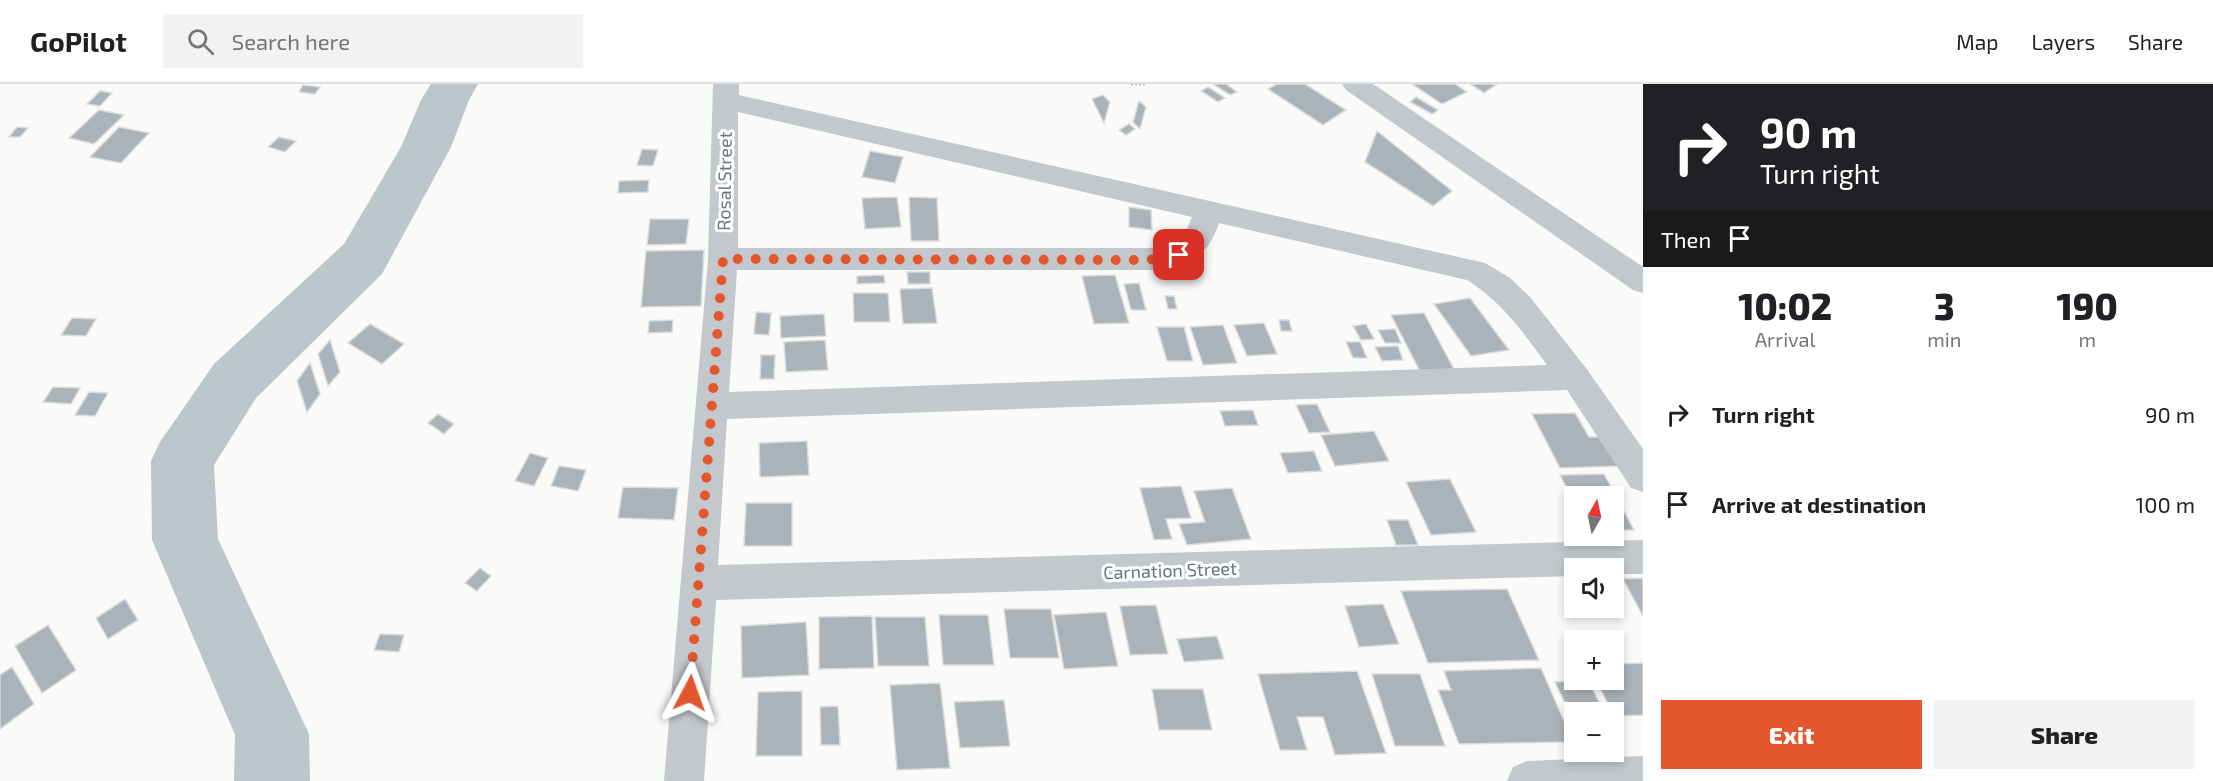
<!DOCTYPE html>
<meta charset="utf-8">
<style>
:root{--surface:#fff;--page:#f2f2f2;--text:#202124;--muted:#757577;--line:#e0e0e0;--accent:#e4572e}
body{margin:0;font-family:"Exo 2",sans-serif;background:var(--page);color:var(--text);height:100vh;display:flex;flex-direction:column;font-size:22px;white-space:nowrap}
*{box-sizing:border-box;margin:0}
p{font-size:20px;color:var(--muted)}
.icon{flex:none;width:33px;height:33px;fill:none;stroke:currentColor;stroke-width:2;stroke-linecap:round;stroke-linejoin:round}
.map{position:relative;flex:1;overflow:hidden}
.drawer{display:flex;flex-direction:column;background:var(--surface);width:570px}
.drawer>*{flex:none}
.top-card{background:#202124;color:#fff;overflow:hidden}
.needle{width:39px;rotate:9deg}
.tools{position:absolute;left:1564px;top:402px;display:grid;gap:12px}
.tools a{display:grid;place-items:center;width:60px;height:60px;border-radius:0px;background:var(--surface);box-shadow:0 3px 9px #0003;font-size:30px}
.pin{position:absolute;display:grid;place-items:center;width:51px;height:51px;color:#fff;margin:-26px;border-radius:12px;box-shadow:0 3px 9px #0006}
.me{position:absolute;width:66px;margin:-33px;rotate:4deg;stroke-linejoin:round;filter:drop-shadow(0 0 4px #0008)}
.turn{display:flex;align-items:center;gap:21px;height:126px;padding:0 18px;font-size:27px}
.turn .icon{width:78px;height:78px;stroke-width:2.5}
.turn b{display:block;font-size:42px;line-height:51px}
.then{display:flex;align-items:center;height:57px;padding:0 18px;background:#0003;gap:12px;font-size:22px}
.eta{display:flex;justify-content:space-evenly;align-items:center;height:102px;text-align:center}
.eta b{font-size:36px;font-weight:800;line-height:42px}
.button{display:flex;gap:12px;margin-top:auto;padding:12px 18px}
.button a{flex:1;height:69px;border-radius:0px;background:var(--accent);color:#fff;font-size:24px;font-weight:800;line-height:69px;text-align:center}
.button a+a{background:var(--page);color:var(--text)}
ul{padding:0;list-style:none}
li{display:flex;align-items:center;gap:18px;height:90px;padding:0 18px}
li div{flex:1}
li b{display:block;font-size:22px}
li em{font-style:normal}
header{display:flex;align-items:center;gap:36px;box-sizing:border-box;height:84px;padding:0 30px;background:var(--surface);border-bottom:2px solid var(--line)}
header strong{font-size:28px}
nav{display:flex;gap:33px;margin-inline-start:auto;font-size:21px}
.search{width:420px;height:54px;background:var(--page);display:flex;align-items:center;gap:15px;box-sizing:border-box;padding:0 21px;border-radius:0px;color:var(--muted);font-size:22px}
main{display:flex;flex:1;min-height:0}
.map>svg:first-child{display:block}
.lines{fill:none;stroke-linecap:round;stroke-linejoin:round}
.river{fill:#bbc7cb;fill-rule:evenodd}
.building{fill:#aab3b9;stroke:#dcdcda;stroke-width:1.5}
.path{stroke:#bbbfc2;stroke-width:3;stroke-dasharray:2 2;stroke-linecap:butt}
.minor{fill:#c3c8cc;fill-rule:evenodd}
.route{stroke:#e4572e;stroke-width:10;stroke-dasharray:0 18}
.labels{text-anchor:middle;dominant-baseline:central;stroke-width:6;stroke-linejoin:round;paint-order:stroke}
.street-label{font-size:18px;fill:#657683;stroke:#fff}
</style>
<header>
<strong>GoPilot</strong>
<div class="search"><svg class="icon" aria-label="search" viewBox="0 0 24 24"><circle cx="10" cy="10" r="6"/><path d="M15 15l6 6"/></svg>Search here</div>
<nav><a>Map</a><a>Layers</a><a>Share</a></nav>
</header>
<main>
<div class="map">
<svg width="1643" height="697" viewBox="0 0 1643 697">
<rect width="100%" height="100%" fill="#fafaf8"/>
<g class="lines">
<path class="river" d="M431,0H478L469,16L451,63L382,190L256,314L214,381L218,455L309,650L310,697H234L235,651L152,456L151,377L160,358L214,280L344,160L401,63L421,16Z"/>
</g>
<g class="building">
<path d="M1213,0H1226L1237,8L1230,11Z"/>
<path d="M1277,0H1305L1346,26L1323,41L1268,5Z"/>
<path d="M1412,0H1455L1467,8L1442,20Z"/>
<path d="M1470,0H1497L1484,9Z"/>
<path d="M303,1L320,3L315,10L299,8Z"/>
<path d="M1208,3L1225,14L1218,18L1201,7Z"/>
<path d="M100,7L112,9L100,22L87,20Z"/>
<path d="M1103,11L1110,18L1104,39L1092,15Z"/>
<path d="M1416,13L1438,26L1432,30L1410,18Z"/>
<path d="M1139,17L1146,23L1140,45L1133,38Z"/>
<path d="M99,26L124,31L94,60L69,54Z"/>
<path d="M1129,40L1135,45L1126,51L1119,46Z"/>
<path d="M17,43L28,44L20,53H9Z"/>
<path d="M119,43L149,49L121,79L90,73Z"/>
<path d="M1377,47L1452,107L1433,122L1365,78Z"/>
<path d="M279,53L296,57L285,68L268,63Z"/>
<path d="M642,65L658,66L653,82L637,81Z"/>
<path d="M870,67L903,73L895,99L862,93Z"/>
<path d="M649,96L648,108L618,109L619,97Z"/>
<path d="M897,113L901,143L865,145L862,114Z"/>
<path d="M909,113L937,114L939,157H911Z"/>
<path d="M1129,123L1151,126L1152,146L1129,143Z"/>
<path d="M650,135H689L686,160L647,161Z"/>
<path d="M704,166L701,222L641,223L646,167Z"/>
<path d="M907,188H930V200H908Z"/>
<path d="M884,191L885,199L857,200V192Z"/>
<path d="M1115,191L1129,239L1094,240L1082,192Z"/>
<path d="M1139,199L1146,226H1131L1124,200Z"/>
<path d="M932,204L937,239L903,240L900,205Z"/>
<path d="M853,209H888L890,238H854Z"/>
<path d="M1165,212H1174L1177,225H1168Z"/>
<path d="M1470,214L1509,266L1471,272L1434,220Z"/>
<path d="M756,228L771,229L769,251L754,250Z"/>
<path d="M1424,229L1456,289L1422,291L1391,231Z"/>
<path d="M824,230L826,252L781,254L780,232Z"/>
<path d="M72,234L96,235L86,252L61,251Z"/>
<path d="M673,236L672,248L648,249L649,237Z"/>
<path d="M1279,236H1289L1292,247H1281Z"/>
<path d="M1264,239L1277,270L1247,272L1234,241Z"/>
<path d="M370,240L404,260L382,280L348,259Z"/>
<path d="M1366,240L1374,255L1361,256L1353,242Z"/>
<path d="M1223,241L1237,279L1203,281L1190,243Z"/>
<path d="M1157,243H1184L1193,277H1167Z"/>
<path d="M1395,245L1401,259H1385L1378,246Z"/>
<path d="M330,256L340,288L328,302L318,270Z"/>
<path d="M825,256L828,286L786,288L784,258Z"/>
<path d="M1346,258H1360L1367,274H1353Z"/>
<path d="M1398,262L1403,276L1382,277L1375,263Z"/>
<path d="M761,271H775L774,295H760Z"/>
<path d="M310,279L320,310L307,328L297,297Z"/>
<path d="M53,303L80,304L71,320L43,318Z"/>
<path d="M89,308L108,309L95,332L75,331Z"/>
<path d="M1317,320L1330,348L1309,349L1296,321Z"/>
<path d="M1253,326L1258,341L1225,342L1220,327Z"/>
<path d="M1575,329L1589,353H1605L1621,382L1560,384L1532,330Z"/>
<path d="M438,330L454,340L444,350L428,339Z"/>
<path d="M1374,347L1389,377L1335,382L1321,351Z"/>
<path d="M807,357L809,391L760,393L759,359Z"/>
<path d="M1314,367L1322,387L1288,389L1280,369Z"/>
<path d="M530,369L548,374L534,402L515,397Z"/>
<path d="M559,382L586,386L578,407L551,402Z"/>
<path d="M1604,390L1634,446H1614V412H1575V420L1560,391Z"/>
<path d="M1450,395L1476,448L1431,451L1406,398Z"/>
<path d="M1181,402L1191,434L1166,435L1172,455L1154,456L1140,404Z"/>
<path d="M623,403L678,404L674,436L618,434Z"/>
<path d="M1232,404L1251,455L1187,461L1179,440L1205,438L1194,407Z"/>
<path d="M746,419H792V462H744Z"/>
<path d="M1387,436H1408L1418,461H1396Z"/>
<path d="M480,484L491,492L477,507L465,499Z"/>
<path d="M1643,494V532L1623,495Z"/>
<path d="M1507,505L1539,576L1428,579L1401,507Z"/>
<path d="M125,515L138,536L108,555L96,534Z"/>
<path d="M1383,520L1399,560L1359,563L1345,522Z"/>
<path d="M1156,521L1168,570L1130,571L1120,522Z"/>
<path d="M1004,525H1051L1059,574H1010Z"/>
<path d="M1106,528L1118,582L1064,585L1054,531Z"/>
<path d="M939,531H988L994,581H943Z"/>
<path d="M872,532L874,584L819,585V533Z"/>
<path d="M875,533H925L929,582H878Z"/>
<path d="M806,538L809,591L742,594L741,542Z"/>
<path d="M48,541L76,586L42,609L15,562Z"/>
<path d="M380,550L404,551L399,568L374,566Z"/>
<path d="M1217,552L1224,575L1184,578L1177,555Z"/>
<path d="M1643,579V631L1614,632L1596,596H1614V580Z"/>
<path d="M12,583L34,620L0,645V591Z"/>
<path d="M1541,584L1573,658L1459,660L1438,606H1451L1444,587Z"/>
<path d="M1357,587L1386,669L1335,671L1323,633H1297L1307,666H1280L1258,590Z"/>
<path d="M1372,590H1420L1445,662H1395Z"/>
<path d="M1588,596L1604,628H1575V641L1555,598Z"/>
<path d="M940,599L950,684L897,686L890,601Z"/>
<path d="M1152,605H1203L1212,646H1159Z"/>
<path d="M802,607V672H756L758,608Z"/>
<path d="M1004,616L1010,662L960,664L954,618Z"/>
<path d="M838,622L840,661H821L820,623Z"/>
</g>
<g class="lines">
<path class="path" d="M1131,0H1146"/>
<g class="minor">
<path d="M713,0H739V11L1485,179L1510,194L1530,213L1586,284L1643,365V408L1631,404L1567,306L727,335L718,481L1643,456V490H1614V484H1575V492L716,516L704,697H664L708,175ZM738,28L1192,133L1184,152L1162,164H738ZM1219,139L1467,196C1502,218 1523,248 1547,281L729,308L737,186H1162C1193,177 1208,172 1219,139Z"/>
<path d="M1342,0H1373L1643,183V209L1633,206L1346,6Z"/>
<path d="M1643,672V697H1507L1513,683L1527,677Z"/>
</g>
</g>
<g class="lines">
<path class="route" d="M690,609L723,175L1138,176L1162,175L1179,171"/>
</g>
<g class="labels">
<g class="street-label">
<text transform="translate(724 97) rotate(-89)">Rosal Street</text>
<text transform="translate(1170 486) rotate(-2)">Carnation Street</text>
</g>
</g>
</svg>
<div class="tools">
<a><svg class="needle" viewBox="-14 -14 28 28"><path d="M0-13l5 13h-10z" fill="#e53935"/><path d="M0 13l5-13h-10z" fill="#757577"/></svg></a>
<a><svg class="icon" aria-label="sound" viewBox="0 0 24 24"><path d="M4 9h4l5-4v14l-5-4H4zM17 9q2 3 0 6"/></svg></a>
<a>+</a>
<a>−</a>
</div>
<div class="pin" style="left:1179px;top:171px;background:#d93025"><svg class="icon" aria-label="arrive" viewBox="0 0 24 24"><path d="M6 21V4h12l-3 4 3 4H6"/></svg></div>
<svg class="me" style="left:690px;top:609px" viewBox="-20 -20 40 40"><path d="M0-17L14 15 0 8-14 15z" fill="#e4572e" stroke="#fff" stroke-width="4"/></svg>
</div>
<section class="drawer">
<div class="top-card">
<div class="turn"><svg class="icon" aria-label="right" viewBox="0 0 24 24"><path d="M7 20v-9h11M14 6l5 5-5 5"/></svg><div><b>90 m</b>Turn right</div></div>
<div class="then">Then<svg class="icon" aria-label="arrive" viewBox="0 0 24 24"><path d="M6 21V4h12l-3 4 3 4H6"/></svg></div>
</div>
<div class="eta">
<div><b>10:02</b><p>Arrival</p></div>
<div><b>3</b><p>min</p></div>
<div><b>190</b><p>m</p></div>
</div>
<ul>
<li><svg class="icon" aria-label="right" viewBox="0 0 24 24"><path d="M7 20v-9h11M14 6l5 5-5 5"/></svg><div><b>Turn right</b></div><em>90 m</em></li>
<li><svg class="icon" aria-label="arrive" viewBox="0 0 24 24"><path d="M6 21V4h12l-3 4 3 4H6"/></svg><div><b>Arrive at destination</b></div><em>100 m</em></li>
</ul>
<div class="button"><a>Exit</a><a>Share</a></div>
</section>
</main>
